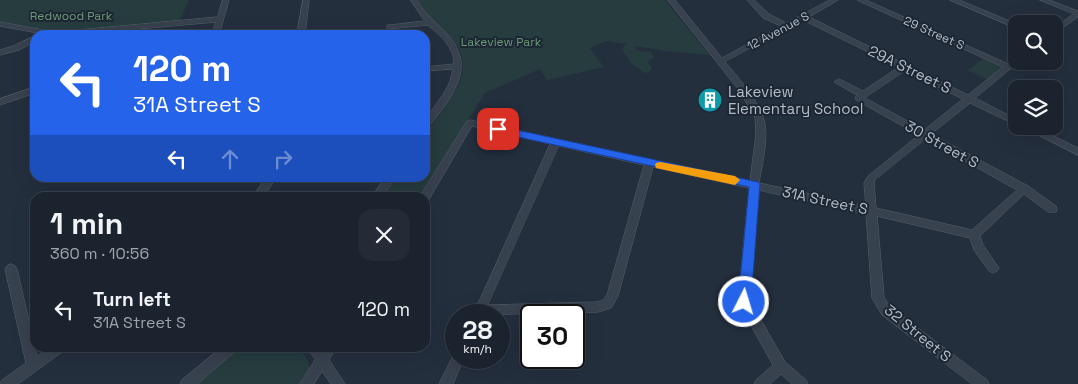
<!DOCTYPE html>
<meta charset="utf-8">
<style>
:root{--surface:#1b232e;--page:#242b36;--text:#f1f3f6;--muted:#a0a4aa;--line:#39404a}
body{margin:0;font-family:"Space Grotesk",sans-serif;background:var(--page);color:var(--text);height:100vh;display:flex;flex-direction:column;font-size:19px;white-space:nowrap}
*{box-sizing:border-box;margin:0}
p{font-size:16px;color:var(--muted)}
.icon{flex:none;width:28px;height:28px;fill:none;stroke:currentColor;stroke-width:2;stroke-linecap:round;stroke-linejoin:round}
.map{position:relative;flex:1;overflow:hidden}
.sheet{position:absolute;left:30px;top:192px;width:400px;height:160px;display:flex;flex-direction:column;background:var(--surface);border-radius:15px;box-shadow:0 5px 20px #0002,0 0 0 1px var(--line)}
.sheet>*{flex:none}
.guide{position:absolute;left:30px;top:30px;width:400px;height:152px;border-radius:15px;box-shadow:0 5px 20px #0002,0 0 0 1px var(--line);background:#2563eb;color:#fff;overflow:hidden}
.tools{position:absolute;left:1008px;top:15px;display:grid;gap:10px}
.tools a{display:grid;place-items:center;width:55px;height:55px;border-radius:10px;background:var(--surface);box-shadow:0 5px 20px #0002,0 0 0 1px var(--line);font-size:25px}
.speed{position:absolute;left:445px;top:304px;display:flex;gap:10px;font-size:25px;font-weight:700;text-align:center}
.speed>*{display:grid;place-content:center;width:65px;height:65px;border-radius:50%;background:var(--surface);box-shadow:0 5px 20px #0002,0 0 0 1px var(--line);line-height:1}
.speed small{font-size:12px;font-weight:400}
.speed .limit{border:2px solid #111;border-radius:8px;background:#fff;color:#111}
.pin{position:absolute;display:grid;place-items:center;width:42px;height:42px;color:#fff;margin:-21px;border-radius:10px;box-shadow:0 2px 8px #0006}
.me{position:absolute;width:55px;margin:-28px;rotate:5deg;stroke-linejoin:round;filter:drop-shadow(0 0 4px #0008)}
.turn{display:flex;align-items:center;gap:18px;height:105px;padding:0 20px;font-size:22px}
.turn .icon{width:65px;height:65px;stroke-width:2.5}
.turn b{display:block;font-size:35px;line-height:42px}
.lanes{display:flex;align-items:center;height:48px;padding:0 20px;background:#0003;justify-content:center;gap:25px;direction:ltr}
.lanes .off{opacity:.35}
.round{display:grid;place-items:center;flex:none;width:52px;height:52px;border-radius:15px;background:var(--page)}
.head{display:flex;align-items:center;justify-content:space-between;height:85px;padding:0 20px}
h1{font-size:30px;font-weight:800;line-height:38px}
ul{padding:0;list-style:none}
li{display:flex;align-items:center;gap:15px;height:65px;padding:0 20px}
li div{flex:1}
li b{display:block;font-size:19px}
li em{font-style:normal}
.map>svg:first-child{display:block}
.green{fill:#263c3f}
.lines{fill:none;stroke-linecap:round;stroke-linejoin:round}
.minor-casing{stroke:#565f6c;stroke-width:1}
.minor{fill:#38414e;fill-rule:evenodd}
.route{fill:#2563eb;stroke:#184099}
.slow{fill:#f59e0b}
.labels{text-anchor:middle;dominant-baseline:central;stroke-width:4;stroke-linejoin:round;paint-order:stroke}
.far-park-label{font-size:12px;fill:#6b9a76;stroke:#1d2633}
.far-street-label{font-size:12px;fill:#b4bcc9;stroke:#1d2633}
.street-label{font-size:15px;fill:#b4bcc9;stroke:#1d2633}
.poi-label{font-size:15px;fill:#b4bcc9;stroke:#1d2633;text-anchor:start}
</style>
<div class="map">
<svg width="1078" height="384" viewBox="0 0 1078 384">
<rect width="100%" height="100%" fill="#242f3e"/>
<g class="green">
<path d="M0,0H189L179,22L67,33L43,32L0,24Z"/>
<path d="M418,0H665L710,55L666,51L635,46L637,51L651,52L654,57L648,62L652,68L650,72L645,73L631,63L622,49L626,44L606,41L590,48L604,67L547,80L540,69L485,93L419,197L382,198L396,178H425V135L459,85C475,36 435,36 418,0Z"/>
<path d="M986,57L1009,67L991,81L968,70Z"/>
<path d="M238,348H299C311,364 313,366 302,384H196Z"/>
</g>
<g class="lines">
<defs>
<g id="minor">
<path d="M223,0H229L219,35H211L216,22L70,35L43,34L0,26V22L43,30L67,31L217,17Z"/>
<path d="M303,0H309L305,35H297Z"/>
<path d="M411,0H417C425,15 437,23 448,35C478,69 450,98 428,128L425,129V120L444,93L450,82L453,69L425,71V67L454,64C454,46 440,36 428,25L387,29V25H390L424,21Z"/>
<path d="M668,0H675L722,58L781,26L763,18L747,0H754L769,14L786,23L830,0H838L809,17L968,95L1003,67L857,0H866L1008,64L1016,59V61H1020L975,98L1016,119V125L970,103L931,134L1028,186L1056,206L1057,209L1056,212H1048L1024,194L980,236L983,245L999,268L997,271L993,273L989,271L974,250L970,238L877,216L884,297L890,307L987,380L989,384H972L882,315L872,298L866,214L758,190L750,301L785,362L806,380L808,384H792L781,374L770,384H754L756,380L773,365L738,302L749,188L653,167L618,296L611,308L598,312L473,315L550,144L472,126L428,201H425V198H419L467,121L470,120L750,181L756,134L755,117L738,89ZM803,20L899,67L863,91L841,80L838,79L834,82L857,95L855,98L856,100L919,135L868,176L864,183L866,206L759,183C762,164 770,134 763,117C756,98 738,77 725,62ZM905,71L963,99L924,130L865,98ZM926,139L1017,190L972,230L876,208L874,183L875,180ZM559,146L644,165L607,295L603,300L598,302L488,305Z"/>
<path d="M950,0H959L1017,24L1016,28Z"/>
<path d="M1040,0H1049L1078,11V17L1054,34V29L1073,14Z"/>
<path d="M35,36V41L19,50L0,55V50L13,46Z"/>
<path d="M35,87V93L0,105V99Z"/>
<path d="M1021,126H1033L1078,148V155Z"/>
<path d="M266,178H276L263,198H252Z"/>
<path d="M385,178H395L382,198H371Z"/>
<path d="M11,264L15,266L17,269L37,356L49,348H64L62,352L18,384H0L2,380L26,363L5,269L7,266Z"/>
<path d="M221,348H236L234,352L197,384H180L182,380Z"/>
<path d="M308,348H321L322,349L323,348H336L329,360L345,384H331L322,371L314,384H300L315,360Z"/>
<path d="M456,353V358H464L453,384H439L454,354Z"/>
</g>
</defs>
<use href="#minor" class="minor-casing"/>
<use href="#minor" class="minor"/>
</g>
<path class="route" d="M498,126L758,182L760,184L751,302L749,306L744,308L740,306L738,302L749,187L495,132L493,129L495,127Z"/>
<path class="slow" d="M660,162L735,176L740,180L735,185L656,168L655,165L656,163Z"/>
<defs>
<symbol id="building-disc" viewBox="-11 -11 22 22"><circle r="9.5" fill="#0f9aa8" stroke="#1d2633"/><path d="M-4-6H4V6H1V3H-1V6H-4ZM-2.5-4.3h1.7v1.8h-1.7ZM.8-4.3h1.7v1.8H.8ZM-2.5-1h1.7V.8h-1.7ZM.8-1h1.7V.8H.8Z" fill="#fff"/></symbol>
</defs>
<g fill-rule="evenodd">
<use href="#building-disc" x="696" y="86" width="28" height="28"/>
</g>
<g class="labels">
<g class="far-park-label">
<text x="71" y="16">Redwood Park</text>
<text x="501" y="42">Lakeview Park</text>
</g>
<g class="far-street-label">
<text transform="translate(778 31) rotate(-28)">12 Avenue S</text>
<text transform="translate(934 33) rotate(24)">29 Street S</text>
</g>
<g class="street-label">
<text transform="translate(910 69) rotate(26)">29A Street S</text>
<text transform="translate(942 144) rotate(29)">30 Street S</text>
<text transform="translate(825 200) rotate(12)">31A Street S</text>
<text transform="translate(918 333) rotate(39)">32 Street S</text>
</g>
<g class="poi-label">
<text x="728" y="91">Lakeview<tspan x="728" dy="17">Elementary School</tspan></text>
</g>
</g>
</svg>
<div class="tools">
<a><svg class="icon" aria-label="search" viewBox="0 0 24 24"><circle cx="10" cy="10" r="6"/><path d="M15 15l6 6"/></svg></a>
<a><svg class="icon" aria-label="layers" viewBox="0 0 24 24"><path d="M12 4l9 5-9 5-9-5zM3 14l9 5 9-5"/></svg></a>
</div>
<div class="speed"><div>28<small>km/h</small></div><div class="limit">30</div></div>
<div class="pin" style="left:498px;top:129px;background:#d93025"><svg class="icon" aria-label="arrive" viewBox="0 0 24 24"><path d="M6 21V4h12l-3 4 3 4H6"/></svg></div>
<svg class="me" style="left:744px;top:302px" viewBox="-20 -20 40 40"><circle r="17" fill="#2563eb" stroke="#fff" stroke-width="3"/><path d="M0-11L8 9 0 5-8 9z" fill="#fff"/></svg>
<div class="guide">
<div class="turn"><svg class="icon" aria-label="left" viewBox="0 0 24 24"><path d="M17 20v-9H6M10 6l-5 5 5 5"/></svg><div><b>120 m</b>31A Street S</div></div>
<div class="lanes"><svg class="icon" aria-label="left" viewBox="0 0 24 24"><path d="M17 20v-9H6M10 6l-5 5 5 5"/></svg><svg class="icon off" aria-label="ahead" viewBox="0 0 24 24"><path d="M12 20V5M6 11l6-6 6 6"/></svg><svg class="icon off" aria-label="right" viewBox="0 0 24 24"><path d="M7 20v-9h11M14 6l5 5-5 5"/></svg></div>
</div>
<section class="sheet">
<div class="head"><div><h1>1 min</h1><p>360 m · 10:56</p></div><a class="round"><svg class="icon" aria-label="close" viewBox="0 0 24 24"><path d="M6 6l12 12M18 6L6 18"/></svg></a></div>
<ul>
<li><svg class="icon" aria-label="left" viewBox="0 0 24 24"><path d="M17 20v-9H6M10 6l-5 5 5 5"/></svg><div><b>Turn left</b><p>31A Street S</p></div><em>120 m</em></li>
</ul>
</section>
</div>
